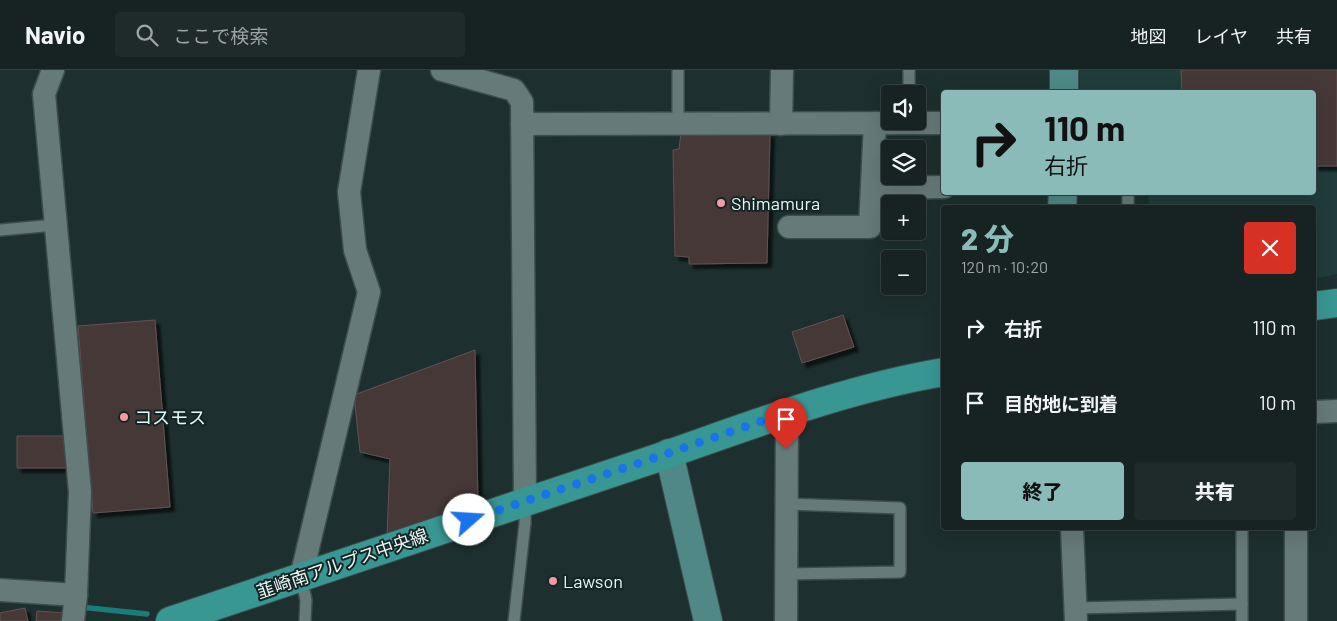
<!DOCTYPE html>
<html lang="ja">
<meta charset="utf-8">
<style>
:root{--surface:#162322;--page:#1f2b2a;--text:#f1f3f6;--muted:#9ea4a5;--line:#354040;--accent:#8bbbb9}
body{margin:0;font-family:Barlow,"Noto Sans JP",sans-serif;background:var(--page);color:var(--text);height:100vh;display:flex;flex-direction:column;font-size:19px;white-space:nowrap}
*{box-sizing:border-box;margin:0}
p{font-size:16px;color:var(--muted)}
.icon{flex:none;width:28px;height:28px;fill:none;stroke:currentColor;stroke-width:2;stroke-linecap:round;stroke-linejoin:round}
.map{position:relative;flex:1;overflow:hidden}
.drawer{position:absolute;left:941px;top:135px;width:375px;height:325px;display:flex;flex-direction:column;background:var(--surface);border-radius:5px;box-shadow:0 5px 20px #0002,0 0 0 1px var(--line)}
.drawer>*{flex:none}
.top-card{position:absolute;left:941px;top:20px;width:375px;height:105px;border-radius:5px;box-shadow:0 5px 20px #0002,0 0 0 1px var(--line);background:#8bbbb9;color:#111;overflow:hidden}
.tools{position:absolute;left:881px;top:15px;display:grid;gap:10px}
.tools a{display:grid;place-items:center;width:45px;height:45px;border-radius:5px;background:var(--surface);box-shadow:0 5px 20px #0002,0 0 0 1px var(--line);font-size:25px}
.pin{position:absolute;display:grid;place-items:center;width:42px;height:42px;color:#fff;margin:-51px -21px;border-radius:50% 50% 50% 0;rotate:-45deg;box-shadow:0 0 5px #0007}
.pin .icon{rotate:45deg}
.me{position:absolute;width:55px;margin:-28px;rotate:71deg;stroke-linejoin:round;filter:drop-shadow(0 0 4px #0008)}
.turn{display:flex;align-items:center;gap:18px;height:105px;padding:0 20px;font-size:22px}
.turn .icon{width:65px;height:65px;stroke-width:2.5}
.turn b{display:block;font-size:35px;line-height:42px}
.round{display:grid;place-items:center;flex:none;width:52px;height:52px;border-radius:5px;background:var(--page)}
.summary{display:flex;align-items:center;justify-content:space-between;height:85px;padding:0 20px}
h1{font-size:30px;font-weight:800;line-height:38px;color:var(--accent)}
.primary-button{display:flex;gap:10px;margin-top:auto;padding:10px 20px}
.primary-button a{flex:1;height:58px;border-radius:5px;background:var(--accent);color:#111;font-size:20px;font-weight:800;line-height:58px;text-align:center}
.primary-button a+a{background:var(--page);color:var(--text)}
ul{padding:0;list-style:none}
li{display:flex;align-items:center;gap:15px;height:75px;padding:0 20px}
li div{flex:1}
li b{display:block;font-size:19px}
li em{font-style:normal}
header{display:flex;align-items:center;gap:30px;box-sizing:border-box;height:70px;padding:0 25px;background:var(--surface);border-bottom:1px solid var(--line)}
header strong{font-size:24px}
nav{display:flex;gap:28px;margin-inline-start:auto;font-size:18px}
.search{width:350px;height:45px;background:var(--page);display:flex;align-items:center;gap:12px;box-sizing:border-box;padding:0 18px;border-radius:5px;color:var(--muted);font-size:19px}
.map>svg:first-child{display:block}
.built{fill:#203c3b}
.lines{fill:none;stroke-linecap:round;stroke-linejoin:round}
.stream{stroke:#197c79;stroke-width:5.5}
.building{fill:#473738;stroke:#635153;filter:url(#shadow)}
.lane-casing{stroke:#3d4d4c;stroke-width:14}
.street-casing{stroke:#3d4d4c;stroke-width:25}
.secondary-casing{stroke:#3d4d4c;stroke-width:30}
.primary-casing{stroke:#3d4d4c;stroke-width:30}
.lane{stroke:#667a79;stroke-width:11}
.street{stroke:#667a79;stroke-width:22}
.secondary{stroke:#4f8886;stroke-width:28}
.primary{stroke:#389693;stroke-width:28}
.route{stroke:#1a73e8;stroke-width:9;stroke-dasharray:0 16.2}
.poi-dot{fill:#f49aa6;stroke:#132524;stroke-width:2}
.labels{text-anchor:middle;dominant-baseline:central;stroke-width:4;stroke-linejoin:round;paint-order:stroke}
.poi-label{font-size:18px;fill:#eaf6f5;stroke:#132524;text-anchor:start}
.street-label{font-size:18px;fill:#eaf6f5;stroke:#132524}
</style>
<header>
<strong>Navio</strong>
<div class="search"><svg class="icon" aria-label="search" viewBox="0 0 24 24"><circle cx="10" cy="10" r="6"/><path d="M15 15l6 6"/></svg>ここで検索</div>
<nav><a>地図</a><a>レイヤ</a><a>共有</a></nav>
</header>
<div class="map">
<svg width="1337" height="551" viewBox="0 0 1337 551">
<defs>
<filter id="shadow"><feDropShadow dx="4.5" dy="4.5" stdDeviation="1" flood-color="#0009"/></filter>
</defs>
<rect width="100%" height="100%" fill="#1d2f2e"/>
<path class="built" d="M1079,0H1337V204L1314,209V138L1149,137L1148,123L1314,122V22H1080Z"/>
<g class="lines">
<path class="stream" d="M80,537L147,544"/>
</g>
<g class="building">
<path d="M1181,0H1337V96H1314V22H1182Z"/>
<path d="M681,63H770L767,193L689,194V187L675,186L673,80L679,79Z"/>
<path d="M843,245L854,277L802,293L792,262Z"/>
<path d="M155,250L170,437L93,443L78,256Z"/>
<path d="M475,280L478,434L387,467L390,389L360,382L354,325Z"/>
<path d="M17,366H68L67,398H17Z"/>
<path d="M25,538L28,551H0V543Z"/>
<path d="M37,541L65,543L64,551H36Z"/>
</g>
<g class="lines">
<defs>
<g id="lane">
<path d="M678,0V54"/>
<path d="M909,0V24"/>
<path d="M1128,138V122"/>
<path d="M0,160L55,155"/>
<path d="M786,434L900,438V502L786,504"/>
<path d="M1242,458V551"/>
<path d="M301,507L306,530L305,551"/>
<path d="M1076,538L1242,534"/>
<path d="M514,551L525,453V431"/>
</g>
<g id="street">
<path d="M53,0L44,24L80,422L76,525L73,551"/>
<path d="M442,0L514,20L522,32L525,431"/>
<path d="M522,54L944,53"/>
<path d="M781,54L782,0"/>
<path d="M872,118L944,117"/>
<path d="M789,157H870L875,53"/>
<path d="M1314,342L1337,341"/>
<path d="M1072,458L1076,551"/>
<path d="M301,507L369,222L355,180L349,122L369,0"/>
<path d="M0,520L76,525"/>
<path d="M786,551L787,343"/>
<path d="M1296,551V458"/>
</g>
<g id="secondary">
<path d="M1064,0V22"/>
<path d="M1062,138L1063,122"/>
<path d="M669,383L708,551"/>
</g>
<g id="primary">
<path d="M1314,236L1337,233"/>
<path d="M170,551C330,497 490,443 651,390C747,357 843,319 944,302"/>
</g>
</defs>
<use href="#lane" class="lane-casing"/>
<use href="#street" class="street-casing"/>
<use href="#secondary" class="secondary-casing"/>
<use href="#primary" class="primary-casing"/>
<use href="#lane" class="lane"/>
<use href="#street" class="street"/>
<use href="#secondary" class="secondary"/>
<use href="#primary" class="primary"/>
</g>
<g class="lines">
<path class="route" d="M469,450L669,383L756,353L787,343L786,379"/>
</g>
<g class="poi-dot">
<circle cx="721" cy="133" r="5"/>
<circle cx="124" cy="347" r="5"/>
<circle cx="553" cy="511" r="5"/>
</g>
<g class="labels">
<g class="poi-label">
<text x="731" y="133">Shimamura</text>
<text x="134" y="347">コスモス</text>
<text x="563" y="511">Lawson</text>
</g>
<g class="street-label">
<text transform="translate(342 493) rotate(-19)">韮崎南アルプス中央線</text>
</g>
</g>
</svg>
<div class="tools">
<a><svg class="icon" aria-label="sound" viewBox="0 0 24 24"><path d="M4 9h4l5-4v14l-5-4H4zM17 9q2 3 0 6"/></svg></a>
<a><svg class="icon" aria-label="layers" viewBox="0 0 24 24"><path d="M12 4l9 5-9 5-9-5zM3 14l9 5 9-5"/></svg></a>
<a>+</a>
<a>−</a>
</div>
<div class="pin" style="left:786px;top:379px;background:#d93025"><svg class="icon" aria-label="arrive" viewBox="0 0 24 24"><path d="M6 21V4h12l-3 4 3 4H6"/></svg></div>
<svg class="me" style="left:469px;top:450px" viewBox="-20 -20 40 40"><circle r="19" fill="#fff"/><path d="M0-13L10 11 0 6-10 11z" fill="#1a73e8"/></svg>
<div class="top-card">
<div class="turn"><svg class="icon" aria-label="right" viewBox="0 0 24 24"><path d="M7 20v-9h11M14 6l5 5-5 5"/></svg><div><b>110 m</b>右折</div></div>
</div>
<section class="drawer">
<div class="summary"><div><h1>2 分</h1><p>120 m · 10:20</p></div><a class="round" style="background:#d93025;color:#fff"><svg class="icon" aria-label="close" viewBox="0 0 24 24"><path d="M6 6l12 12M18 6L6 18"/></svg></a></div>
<ul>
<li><svg class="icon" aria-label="right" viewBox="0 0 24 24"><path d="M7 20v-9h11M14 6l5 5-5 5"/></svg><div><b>右折</b></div><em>110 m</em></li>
<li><svg class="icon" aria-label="arrive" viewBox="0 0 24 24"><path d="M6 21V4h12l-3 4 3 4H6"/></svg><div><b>目的地に到着</b></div><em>10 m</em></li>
</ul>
<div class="primary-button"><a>終了</a><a>共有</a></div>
</section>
</div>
